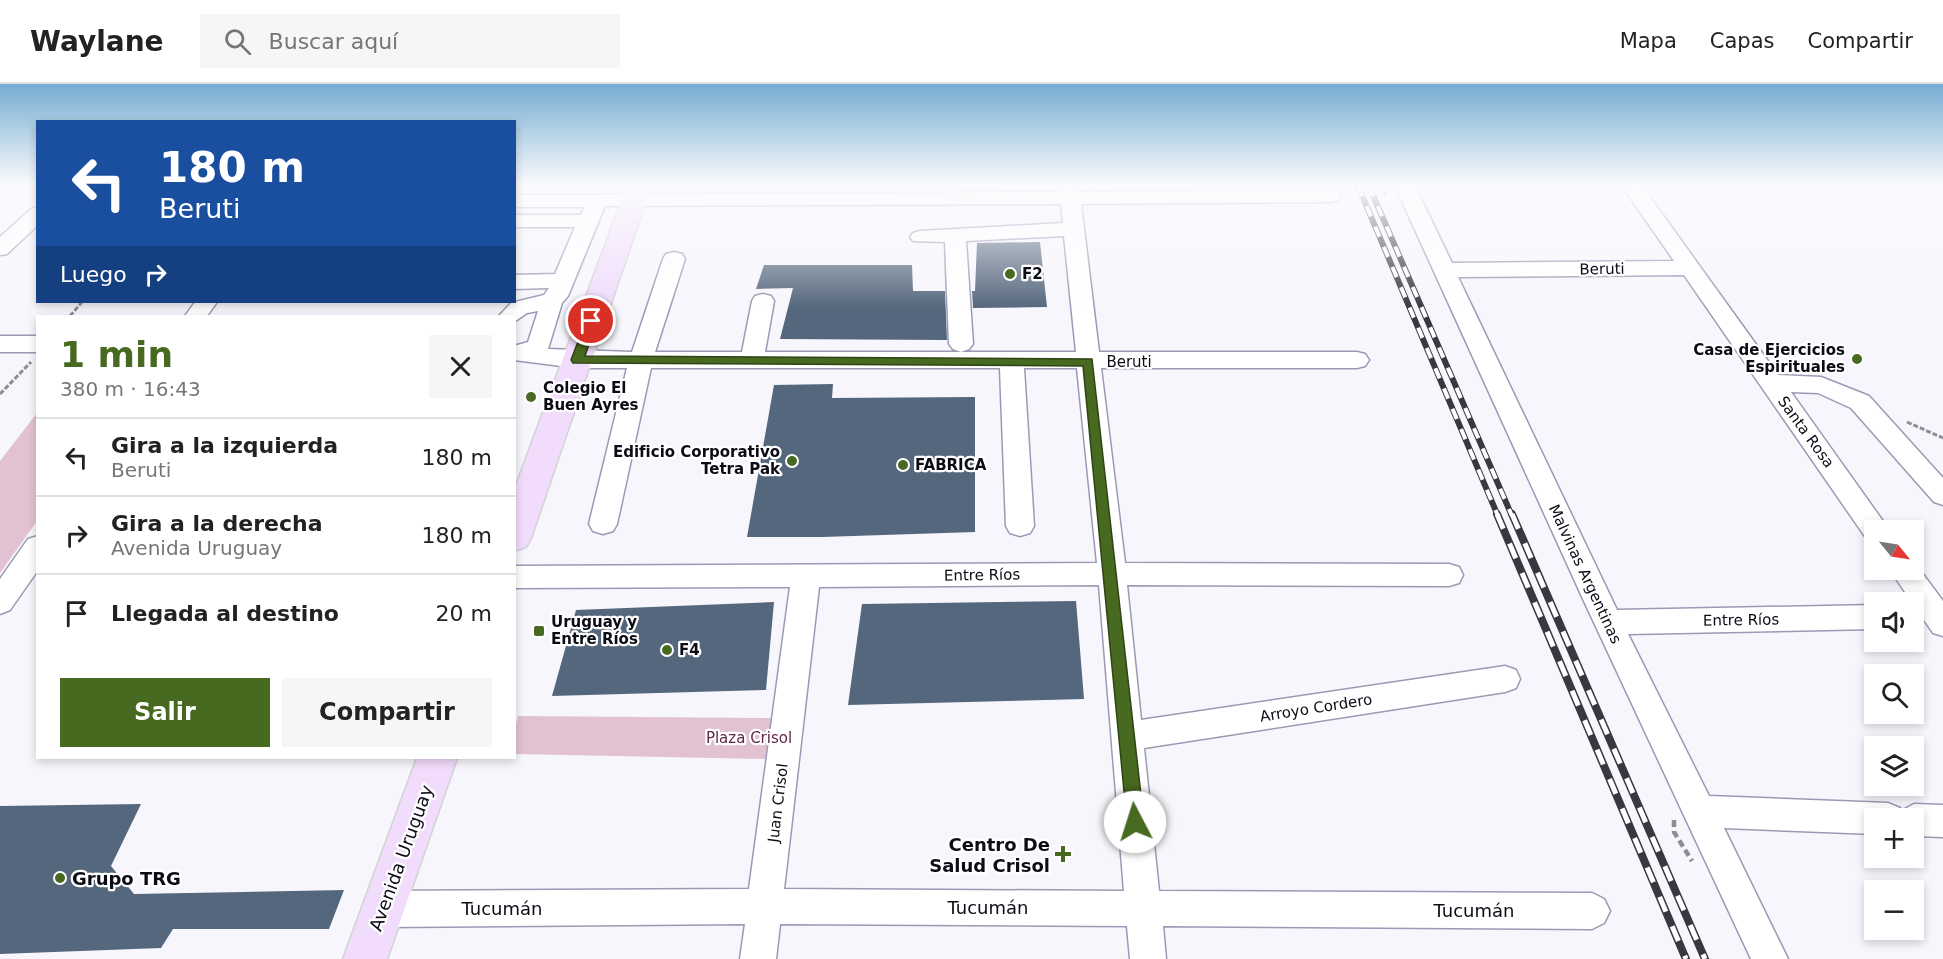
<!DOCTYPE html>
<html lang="es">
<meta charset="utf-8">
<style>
:root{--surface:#fff;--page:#f6f6f6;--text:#222;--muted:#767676;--line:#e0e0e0;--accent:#486920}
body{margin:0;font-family:"DejaVu Sans",sans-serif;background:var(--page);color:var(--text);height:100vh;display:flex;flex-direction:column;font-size:22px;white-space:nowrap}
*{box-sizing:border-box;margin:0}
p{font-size:20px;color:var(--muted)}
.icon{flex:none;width:33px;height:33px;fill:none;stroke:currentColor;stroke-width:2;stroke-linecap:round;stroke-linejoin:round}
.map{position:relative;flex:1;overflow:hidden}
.details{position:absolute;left:36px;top:231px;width:480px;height:444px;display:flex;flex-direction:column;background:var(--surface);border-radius:0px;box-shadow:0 3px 9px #0003}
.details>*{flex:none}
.guide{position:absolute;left:36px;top:36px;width:480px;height:183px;border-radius:0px;box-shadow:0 3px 9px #0003;background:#1a4fa0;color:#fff;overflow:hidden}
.needle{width:39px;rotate:120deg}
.tools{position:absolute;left:1864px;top:436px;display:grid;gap:12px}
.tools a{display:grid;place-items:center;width:60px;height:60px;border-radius:0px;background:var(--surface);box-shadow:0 3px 9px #0003;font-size:30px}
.pin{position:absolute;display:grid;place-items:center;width:51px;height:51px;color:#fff;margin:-26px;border:3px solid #fff;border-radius:50%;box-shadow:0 2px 6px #0007}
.me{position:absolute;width:66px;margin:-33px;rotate:355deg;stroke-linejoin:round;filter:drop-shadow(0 0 4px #0008)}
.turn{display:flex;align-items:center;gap:21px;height:126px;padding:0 24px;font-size:27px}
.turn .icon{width:78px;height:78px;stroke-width:2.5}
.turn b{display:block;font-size:42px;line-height:51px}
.then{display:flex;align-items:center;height:57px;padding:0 24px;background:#0003;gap:12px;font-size:22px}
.round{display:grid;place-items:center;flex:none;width:63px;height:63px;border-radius:0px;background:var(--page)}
.headline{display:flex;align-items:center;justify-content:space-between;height:102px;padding:0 24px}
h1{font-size:36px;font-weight:700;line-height:45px;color:var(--accent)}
.cta{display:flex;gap:12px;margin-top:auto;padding:12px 24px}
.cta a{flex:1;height:69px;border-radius:0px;background:var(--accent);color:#fff;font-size:24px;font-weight:700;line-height:69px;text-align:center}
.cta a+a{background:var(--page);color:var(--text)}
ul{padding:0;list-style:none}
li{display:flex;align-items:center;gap:18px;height:78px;padding:0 24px;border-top:2px solid var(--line)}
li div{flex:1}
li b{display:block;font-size:22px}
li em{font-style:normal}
header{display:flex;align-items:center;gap:36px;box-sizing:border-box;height:84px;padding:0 30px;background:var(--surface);border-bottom:2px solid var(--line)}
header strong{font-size:28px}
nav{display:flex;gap:33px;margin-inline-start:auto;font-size:21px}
.search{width:420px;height:54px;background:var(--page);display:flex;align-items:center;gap:15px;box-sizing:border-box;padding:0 21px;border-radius:0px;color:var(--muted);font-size:22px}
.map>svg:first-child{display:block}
.green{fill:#e2c2d2}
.building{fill:#55677c}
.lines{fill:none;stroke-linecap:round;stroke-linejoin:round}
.minor-casing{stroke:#9a9ab6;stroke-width:3}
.major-casing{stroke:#d3d3d5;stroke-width:3}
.path-far1{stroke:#8d8d95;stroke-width:3;stroke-dasharray:5 2;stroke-linecap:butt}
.path{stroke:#8d8d95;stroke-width:4.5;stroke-dasharray:7 4;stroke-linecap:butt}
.minor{fill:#fff;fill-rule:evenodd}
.major{fill:#f1dcfb;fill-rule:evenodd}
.rail-far1-casing{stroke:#383841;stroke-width:6}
.rail-casing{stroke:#383841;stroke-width:8}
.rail-far1{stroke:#fff;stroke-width:4;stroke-dasharray:11;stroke-linecap:butt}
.rail{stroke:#fff;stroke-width:5;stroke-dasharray:16;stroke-linecap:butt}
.route{fill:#486920;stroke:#2f4415;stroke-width:1.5}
.poi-dot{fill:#486920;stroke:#fff;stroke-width:2}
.labels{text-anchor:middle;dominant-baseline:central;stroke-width:4.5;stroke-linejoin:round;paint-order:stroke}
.street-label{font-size:15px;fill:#0c0c16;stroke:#fff}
.poi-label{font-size:15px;font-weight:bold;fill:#0c0c16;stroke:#fff;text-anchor:start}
.park-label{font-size:15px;fill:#5f2749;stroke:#fff}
.near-poi-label{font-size:18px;font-weight:bold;fill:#0c0c16;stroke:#fff;text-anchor:end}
.near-street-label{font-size:18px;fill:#0c0c16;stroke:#fff}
</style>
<header>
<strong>Waylane</strong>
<div class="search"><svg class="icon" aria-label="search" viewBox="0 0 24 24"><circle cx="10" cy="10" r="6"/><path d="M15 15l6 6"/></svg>Buscar aquí</div>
<nav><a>Mapa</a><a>Capas</a><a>Compartir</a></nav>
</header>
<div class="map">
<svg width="1943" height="875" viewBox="0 0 1943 875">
<rect width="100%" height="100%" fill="#f6f6fc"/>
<g class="green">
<path d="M515,102H617L610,105L515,108Z"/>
<path d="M37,329V437L0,489V377Z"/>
<path d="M518,632L772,634L767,675L515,670V645Z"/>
</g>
<g class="building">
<path d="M1040,158L1047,223L973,224L972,207H975L977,159Z"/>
<path d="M764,181H912L913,207H945L947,256L780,255L793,204L756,205Z"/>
<path d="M833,300L832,314L975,313V448L822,453H747L774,301Z"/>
<path d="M1076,517L1084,615L848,621L862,520Z"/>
<path d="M774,518L766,606L552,612L576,526Z"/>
<path d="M141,720L111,782L134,810L344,806L329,845H173L161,864L0,870V722Z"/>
</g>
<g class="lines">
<defs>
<g id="minor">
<path d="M1059,102H1079L1080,108L1331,106L1338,108L1341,112L1338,116L1331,118L1081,120L1099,268H1357L1365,270L1369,276L1365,282L1357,284H1101L1125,479L1449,480L1459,483L1463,491L1459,499L1449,502L1127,501L1141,636L1505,582L1516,586L1520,595L1516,604L1505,608L1144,664L1159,807L1592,809L1604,815L1610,827L1604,839L1592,845L1163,842L1166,875H1130L1127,842L780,840L776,875H740L745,840L383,843L371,837L365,825L371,813L383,807L749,805L790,503L514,504V482L1097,479L1077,284H1024L1034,442L1030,449L1020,452L1010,449L1006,442L1000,284H651L617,440L613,447L603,450L593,447L589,440L627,284H577L514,276V262L528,258L538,227L527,229L514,238V232H499L511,219L544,211L549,204L514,205V191L555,190L575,143H514V131H581L585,123H514V111L1060,108ZM1061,120L1063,139L920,147L913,149L910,153L913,157L945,158L949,260L953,265L961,268L969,265L973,260L966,157L1064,152L1076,268H765L774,217L771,212L763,210L755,212L752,217L742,268H655L685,175L682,170L674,168L666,170L663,175L632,268L548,265L562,219L568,212L605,122ZM1099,501L1124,807L784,805L819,503Z"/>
<path d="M1395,102H1415L1452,179L1674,177L1622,102H1642L1778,291L1821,293L1869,312L1943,394V421L1934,418L1851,324L1818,309L1791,308L1890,447H1875V457L1866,454L1684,191L1458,193L1617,526L1875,521V545L1628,550L1709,712L1888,719L1900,724L1901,727L1914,720L1943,721V753L1914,752V735H1875V750L1724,744L1788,875H1751L1583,515Z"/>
<path d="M38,123V141L7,170L0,171V153L31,125Z"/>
<path d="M195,218H217L207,232H185Z"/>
<rect x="0" y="252" width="38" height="16"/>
<path d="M38,452V486L10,526L0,530V495L28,455Z"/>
<path d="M1914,478L1943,517V552L1933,549L1890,486H1914Z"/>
</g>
<g id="major">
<path d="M627,102H651L531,454L526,463L514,467V407Z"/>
<path d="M417,674H457L387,875H343Z"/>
</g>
</defs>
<use href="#minor" class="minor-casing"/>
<use href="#major" class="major-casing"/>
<g class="path-far1">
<path d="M1381,102L1386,112"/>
<path d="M70,232L82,218"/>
<path d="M0,310L31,278"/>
<path d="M1907,338L1943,354"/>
</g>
<path class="path" d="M1674,736V748L1692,777"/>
<use href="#minor" class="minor"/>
<use href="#major" class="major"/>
<defs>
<g id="rail-far1">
<path d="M1358,102L1498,432"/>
<path d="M1369,102L1512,432"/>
</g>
<g id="rail">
<path d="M1497,430L1686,875"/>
<path d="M1512,430L1705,875"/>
</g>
</defs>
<use href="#rail-far1" class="rail-far1-casing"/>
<use href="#rail" class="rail-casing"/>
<use href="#rail-far1" class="rail-far1"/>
<use href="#rail" class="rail"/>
</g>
<linearGradient id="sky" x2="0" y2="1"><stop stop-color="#76acd3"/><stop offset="0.45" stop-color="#fbfbfe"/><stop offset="1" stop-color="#fbfbfe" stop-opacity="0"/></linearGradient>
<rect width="1943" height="225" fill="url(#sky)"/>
<path class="route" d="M591,233L597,237L585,272L1092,275L1144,738L1141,744L1135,746L1129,744L1127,738L1083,282L573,279L571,276L586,237Z"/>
<g class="poi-dot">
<circle cx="1010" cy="190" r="6"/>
<circle cx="1857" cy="275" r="6"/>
<circle cx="531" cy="313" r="6"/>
<circle cx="792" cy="377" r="6"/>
<circle cx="903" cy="381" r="6"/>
<rect x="533" y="541" width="12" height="12" rx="3"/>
<circle cx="667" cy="566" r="6"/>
<path d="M1060 761h6v6h6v6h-6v6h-6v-6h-6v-6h6z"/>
<circle cx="60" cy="794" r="6"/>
</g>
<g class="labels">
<g class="street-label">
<text transform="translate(1602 185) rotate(-1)">Beruti</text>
<text x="1129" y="278">Beruti</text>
<text transform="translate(1806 348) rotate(54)">Santa Rosa</text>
<text transform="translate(1585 490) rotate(65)">Malvinas Argentinas</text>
<text transform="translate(982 491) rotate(-1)">Entre Ríos</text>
<text transform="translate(1741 536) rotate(-1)">Entre Ríos</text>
<text transform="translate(1316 624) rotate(-9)">Arroyo Cordero</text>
<text transform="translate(778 719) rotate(-83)">Juan Crisol</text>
</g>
<g class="poi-label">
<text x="1022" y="190">F2</text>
<text x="1845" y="266" text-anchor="end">Casa de Ejercicios<tspan x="1845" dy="17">Espirituales</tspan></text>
<text x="543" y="304">Colegio El<tspan x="543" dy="17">Buen Ayres</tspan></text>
<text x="780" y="368" text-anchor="end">Edificio Corporativo<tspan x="780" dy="17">Tetra Pak</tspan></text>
<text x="915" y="381">FABRICA</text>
<text x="551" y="538">Uruguay y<tspan x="551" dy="17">Entre Ríos</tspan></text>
<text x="679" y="566">F4</text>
</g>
<g class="park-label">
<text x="749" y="654">Plaza Crisol</text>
</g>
<g class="near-poi-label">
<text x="1050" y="760">Centro De<tspan x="1050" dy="21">Salud Crisol</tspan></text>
<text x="72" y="794" text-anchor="start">Grupo TRG</text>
</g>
<g class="near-street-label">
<text transform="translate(401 774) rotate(-70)">Avenida Uruguay</text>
<text x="988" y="823">Tucumán</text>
<text x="502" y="824">Tucumán</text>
<text x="1474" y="826">Tucumán</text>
</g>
</g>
</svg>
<div class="tools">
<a><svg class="needle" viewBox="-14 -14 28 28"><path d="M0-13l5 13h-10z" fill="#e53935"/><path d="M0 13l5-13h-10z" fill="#767676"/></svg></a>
<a><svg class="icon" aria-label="sound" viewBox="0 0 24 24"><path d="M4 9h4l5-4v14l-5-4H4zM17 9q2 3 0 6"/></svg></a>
<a><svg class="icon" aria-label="search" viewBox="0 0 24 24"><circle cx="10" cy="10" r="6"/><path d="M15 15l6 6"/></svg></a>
<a><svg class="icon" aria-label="layers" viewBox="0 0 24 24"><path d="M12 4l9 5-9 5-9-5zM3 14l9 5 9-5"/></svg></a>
<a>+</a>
<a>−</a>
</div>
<div class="pin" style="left:591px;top:237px;background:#d93025"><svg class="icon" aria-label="arrive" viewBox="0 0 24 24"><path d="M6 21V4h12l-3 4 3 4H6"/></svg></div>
<svg class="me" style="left:1135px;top:738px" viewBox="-20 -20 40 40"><circle r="19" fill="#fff"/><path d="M0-13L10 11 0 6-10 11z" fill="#486920"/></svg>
<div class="guide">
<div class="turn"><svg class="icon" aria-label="left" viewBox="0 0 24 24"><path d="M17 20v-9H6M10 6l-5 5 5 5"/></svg><div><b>180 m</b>Beruti</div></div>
<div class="then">Luego<svg class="icon" aria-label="right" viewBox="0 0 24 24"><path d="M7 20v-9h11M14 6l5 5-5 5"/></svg></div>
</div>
<section class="details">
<div class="headline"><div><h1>1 min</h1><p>380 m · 16:43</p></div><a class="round"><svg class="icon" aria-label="close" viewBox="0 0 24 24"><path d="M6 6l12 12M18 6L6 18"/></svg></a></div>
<ul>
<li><svg class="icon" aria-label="left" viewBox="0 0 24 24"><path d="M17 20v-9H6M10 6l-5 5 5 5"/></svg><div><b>Gira a la izquierda</b><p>Beruti</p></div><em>180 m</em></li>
<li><svg class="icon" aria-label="right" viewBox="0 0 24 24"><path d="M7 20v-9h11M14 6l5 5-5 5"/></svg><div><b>Gira a la derecha</b><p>Avenida Uruguay</p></div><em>180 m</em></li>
<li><svg class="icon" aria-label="arrive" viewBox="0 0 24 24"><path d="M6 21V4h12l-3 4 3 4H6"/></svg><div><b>Llegada al destino</b></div><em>20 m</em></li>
</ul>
<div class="cta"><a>Salir</a><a>Compartir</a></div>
</section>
</div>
